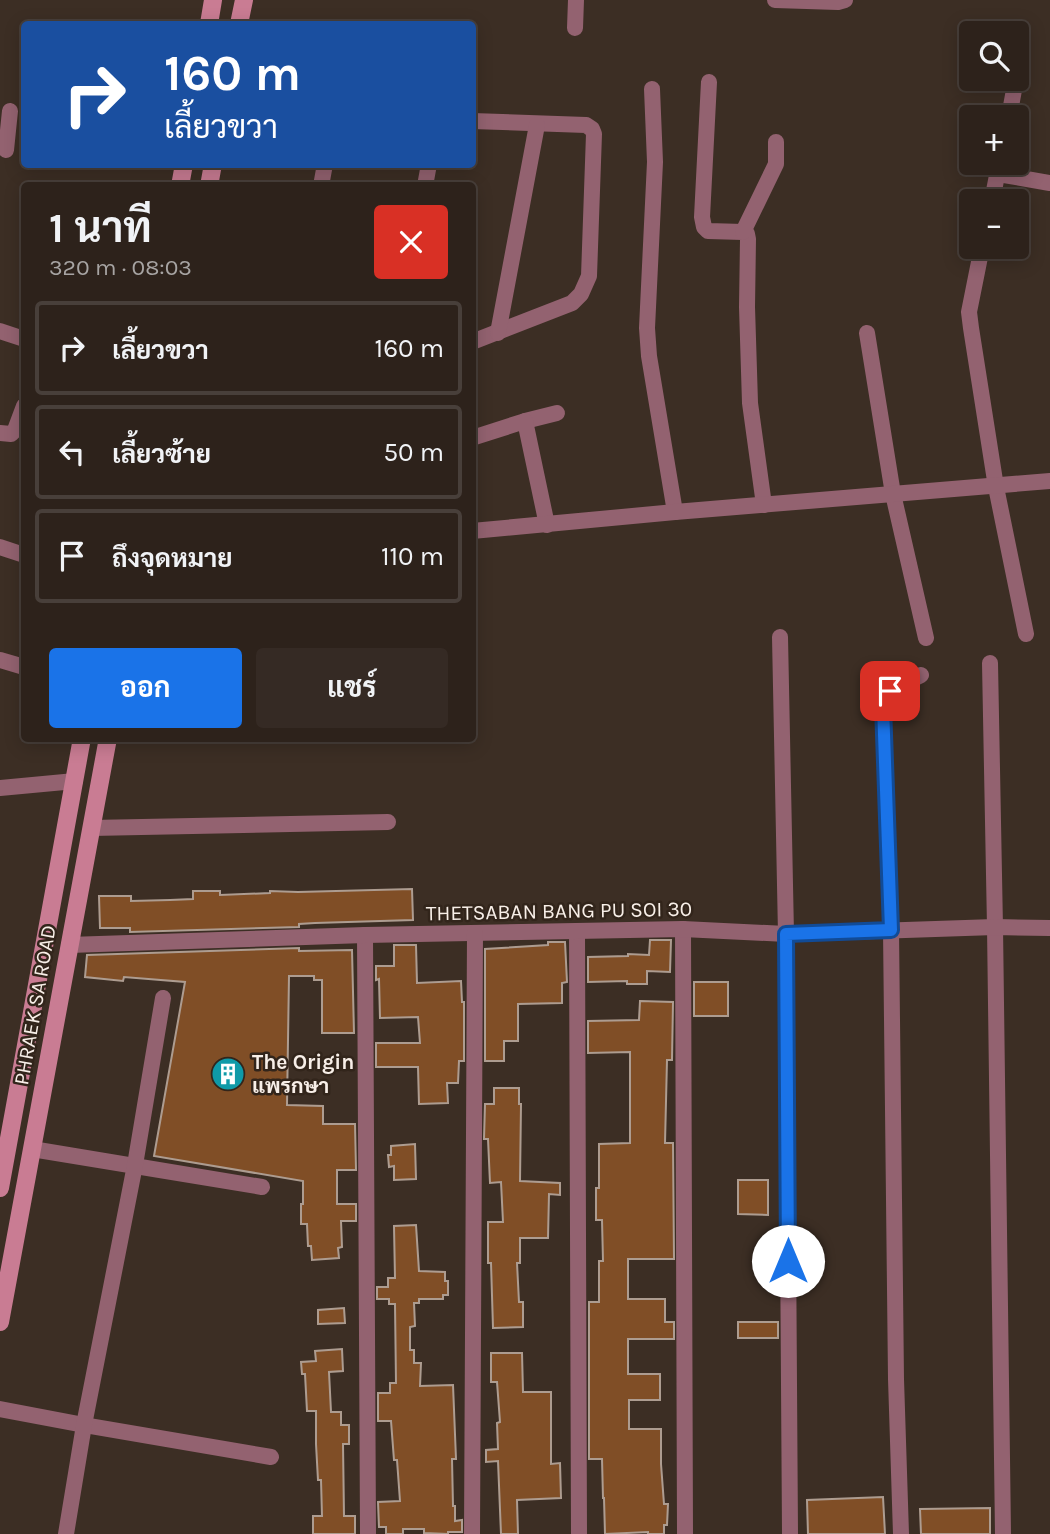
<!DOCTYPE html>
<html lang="th">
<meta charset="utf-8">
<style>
:root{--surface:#2d221b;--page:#352a24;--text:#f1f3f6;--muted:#a7a4a3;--line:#483f3a;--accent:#1a73e8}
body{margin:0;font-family:Karla,Sarabun,sans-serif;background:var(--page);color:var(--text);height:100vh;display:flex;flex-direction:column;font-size:26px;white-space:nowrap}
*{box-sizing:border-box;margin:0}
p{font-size:23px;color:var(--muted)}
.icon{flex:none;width:38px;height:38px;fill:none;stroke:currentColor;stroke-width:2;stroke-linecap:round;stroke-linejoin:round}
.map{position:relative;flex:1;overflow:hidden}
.sheet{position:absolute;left:21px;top:182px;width:455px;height:560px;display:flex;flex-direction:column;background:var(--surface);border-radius:7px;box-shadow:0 4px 18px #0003,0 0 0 2px var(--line)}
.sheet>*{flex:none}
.guide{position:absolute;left:21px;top:21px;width:455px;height:147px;border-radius:7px;box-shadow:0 4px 18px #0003,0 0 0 2px var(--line);background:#1a4fa0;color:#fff;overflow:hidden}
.tools{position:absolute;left:959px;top:21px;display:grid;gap:14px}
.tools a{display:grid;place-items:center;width:70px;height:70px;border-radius:7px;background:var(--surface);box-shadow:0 4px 18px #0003,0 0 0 2px var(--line);font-size:35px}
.pin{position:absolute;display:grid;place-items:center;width:60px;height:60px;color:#fff;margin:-30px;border-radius:14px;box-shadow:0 4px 10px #0006}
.me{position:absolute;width:77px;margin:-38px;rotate:0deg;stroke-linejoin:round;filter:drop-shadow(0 0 5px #0008)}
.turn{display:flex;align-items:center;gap:24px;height:147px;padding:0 28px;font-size:32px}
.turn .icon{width:91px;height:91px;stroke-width:2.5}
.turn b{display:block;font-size:49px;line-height:60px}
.round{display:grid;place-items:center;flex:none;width:74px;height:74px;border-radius:7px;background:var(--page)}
.overview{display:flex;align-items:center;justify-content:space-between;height:119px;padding:0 28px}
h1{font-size:42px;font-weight:700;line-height:52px}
.primary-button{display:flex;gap:14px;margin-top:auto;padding:14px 28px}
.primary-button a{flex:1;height:80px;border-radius:7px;background:var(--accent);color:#fff;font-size:28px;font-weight:700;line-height:80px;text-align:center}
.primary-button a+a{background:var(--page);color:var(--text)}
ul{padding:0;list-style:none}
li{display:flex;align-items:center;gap:21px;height:94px;margin:0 14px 10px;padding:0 14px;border:4px solid var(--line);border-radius:7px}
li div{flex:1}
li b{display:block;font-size:26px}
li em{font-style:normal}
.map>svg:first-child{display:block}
.building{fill:#804e26;stroke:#ad9c90;stroke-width:2}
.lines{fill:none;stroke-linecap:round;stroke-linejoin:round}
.minor{stroke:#936270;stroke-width:16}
.secondary{stroke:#c97c93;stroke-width:18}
.route-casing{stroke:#114b97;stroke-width:18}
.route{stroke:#1a73e8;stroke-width:12}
.labels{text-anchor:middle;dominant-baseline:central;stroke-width:5;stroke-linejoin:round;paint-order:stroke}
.street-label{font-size:21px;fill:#f8efe8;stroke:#32251b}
.poi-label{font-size:21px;font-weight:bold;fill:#f8efe8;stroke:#32251b;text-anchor:start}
</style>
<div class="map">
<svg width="1050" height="1534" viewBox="0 0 1050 1534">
<rect width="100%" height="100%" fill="#3c2e24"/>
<g class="building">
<path d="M412,889L413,920L315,923L299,924V927L130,932V928H100L99,896H131V901L170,900L193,899V891H220V895L270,893V891L298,892Z"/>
<path d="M650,940H671L670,972L647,971V984H627V981L588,982V957L628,956V954L649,955Z"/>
<path d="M548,942H565L567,982L562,983V1003L518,1004V1041H504V1061H485V949L548,945Z"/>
<path d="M394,945H416L417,983L461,981L462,1002H464V1061H459L458,1083H447L448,1103L419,1104L418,1067H376V1043H420L418,1017L380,1018L379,979L376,980V966H394Z"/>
<path d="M299,948V951L352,950L354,1033H322V980H314V976H289L287,1105L323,1106V1124H355L356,1170H337V1204H356V1221H341L342,1247L338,1248L339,1258L312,1260L311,1246H308L307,1224H301V1204H303V1181L154,1156L185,982L124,977L123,981L85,977L87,955Z"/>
<rect x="694" y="982" width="34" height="34"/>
<path d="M640,1001L673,1002L672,1060H667L665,1143H673L674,1259H628V1299H665V1322H674V1339H628V1374H660V1400H629V1429H661V1464L664,1504H668L667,1525H664V1534H648V1532L605,1534L604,1498H603L602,1459H589V1302H599V1261H603L602,1220H596V1188H599V1144L630,1143V1052L588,1053V1021L639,1020Z"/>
<path d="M494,1088H519V1104H521L520,1181L560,1183V1195L549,1194L548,1238H520V1263H517L519,1302H523V1327L493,1328L491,1263H488V1222H503L501,1182L490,1183L488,1139H484L485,1104H494Z"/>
<path d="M415,1144L416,1179L394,1180V1166L389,1167L388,1155H391V1146Z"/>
<path d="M738,1180H768V1215L738,1214Z"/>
<path d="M416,1225L419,1271L445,1272V1281H448V1295H443V1299H419V1303H414L415,1326L410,1327V1350H414V1363H421L420,1386L453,1385L456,1459H452L453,1506H455V1521L462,1520V1532H448V1534L424,1533V1529H403V1534H386V1527H379L378,1502L400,1501L397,1460H394L391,1421H378V1393H390V1383H396L395,1304H389V1299H377V1287H388V1278H395L394,1226Z"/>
<path d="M344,1308L345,1323L318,1324V1310Z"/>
<rect x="738" y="1322" width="40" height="16"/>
<path d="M342,1349L343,1371L329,1372L331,1412H341V1425H349V1444H343L344,1516H355V1534H313V1516H322L321,1480H318L316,1444V1411H307L305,1374H302L301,1362L316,1361L315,1351Z"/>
<path d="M491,1353H522L523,1392H551V1464L560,1463L561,1498L517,1500L518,1534H501L498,1461L486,1462V1450L498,1449L497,1423L500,1422L497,1382H491Z"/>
<path d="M883,1497L885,1534H808L807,1500Z"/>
<path d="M990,1508V1534H921L920,1509Z"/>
</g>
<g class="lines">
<g class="minor">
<path d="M775,0L838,2L845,0"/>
<path d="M575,28L576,0"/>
<path d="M709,82L702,217L704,227L708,231L743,232L747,234L748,239L747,307L750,403L764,505"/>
<path d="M652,89L655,162L647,328L649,356L675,512"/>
<path d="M1009,117L1016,79"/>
<path d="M472,121L586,125L592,129L594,134L589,276L581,294L572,303L472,342"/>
<path d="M6,150L10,111"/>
<path d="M998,174L1050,183"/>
<path d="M321,186L325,164"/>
<path d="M425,186L429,164"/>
<path d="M992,201L999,165"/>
<path d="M743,232L776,164V142"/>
<path d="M982,247L969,312L971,328L996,487L1026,634"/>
<path d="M0,331L24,339"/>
<path d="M498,333L537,125"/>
<path d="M867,333L893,494L926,638"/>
<path d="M525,421L557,413"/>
<path d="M0,433L11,434L15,430L24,406"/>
<path d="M472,438L525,421L547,525"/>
<path d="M472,531L675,512L1050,481"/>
<path d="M0,547L24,555"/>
<path d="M780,637L786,934L790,1534"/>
<path d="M0,660L24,667"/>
<path d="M990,663L995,927L1003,1534"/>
<path d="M0,788L75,781"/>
<path d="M91,828L388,822"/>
<path d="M683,929L685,1534"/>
<path d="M577,931L579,1534"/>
<path d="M365,935L368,1534"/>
<path d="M69,945L365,935L683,929L786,934L995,927L1050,928"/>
<path d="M32,1149L262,1187"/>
<path d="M0,1409L84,1425L271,1457"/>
<path d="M66,1534L84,1425L135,1165L163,998"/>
<path d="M472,1534L475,933"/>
<path d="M901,1534L896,1379L891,930L883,706C887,688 905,683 921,675"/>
</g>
<g class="secondary">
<path d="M209,24L213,0"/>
<path d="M239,24L244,0"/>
<path d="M180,186L184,164"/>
<path d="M209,186L213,164"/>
<path d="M0,1188L82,738"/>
<path d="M0,1322L108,738"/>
</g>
</g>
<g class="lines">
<defs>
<path id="route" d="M788,1261L786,934L891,930L883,706L885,696L890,691"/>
</defs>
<use href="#route" class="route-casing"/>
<use href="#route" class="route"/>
</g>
<defs>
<symbol id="building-disc" viewBox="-11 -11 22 22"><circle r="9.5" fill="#0f9aa8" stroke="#32251b"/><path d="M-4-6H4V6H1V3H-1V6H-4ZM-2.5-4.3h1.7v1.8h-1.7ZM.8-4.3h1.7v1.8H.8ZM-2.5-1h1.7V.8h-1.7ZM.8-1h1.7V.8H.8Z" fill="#fff"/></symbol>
</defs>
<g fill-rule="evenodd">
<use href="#building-disc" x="209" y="1055" width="38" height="38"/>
</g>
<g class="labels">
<g class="street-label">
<text transform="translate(559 911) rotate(-1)">THETSABAN BANG PU SOI 30</text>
<text transform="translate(35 1005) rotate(-80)">PHRAEK SA ROAD</text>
</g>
<g class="poi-label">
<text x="252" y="1062">The Origin<tspan x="252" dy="24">แพรกษา</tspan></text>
</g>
</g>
</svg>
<div class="tools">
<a><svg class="icon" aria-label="search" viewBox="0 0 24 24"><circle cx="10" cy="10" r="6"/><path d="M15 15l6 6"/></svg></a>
<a>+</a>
<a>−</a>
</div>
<div class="pin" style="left:890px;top:691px;background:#d93025"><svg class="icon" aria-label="arrive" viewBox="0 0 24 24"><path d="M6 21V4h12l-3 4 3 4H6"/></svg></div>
<svg class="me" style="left:788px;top:1261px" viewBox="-20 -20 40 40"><circle r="19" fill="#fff"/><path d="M0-13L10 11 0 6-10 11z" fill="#1a73e8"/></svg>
<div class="guide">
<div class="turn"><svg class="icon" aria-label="right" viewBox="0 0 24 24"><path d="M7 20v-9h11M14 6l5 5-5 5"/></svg><div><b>160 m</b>เลี้ยวขวา</div></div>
</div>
<section class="sheet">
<div class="overview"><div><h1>1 นาที</h1><p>320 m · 08:03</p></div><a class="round" style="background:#d93025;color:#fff"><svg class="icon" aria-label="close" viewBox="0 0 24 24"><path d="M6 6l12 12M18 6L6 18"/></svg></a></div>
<ul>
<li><svg class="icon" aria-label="right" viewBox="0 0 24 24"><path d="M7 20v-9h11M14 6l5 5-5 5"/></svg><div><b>เลี้ยวขวา</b></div><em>160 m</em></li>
<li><svg class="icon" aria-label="left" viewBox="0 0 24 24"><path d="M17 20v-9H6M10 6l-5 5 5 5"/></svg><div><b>เลี้ยวซ้าย</b></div><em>50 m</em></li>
<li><svg class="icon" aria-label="arrive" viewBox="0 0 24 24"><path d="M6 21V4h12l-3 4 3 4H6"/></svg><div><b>ถึงจุดหมาย</b></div><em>110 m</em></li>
</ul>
<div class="primary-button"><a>ออก</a><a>แชร์</a></div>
</section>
</div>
